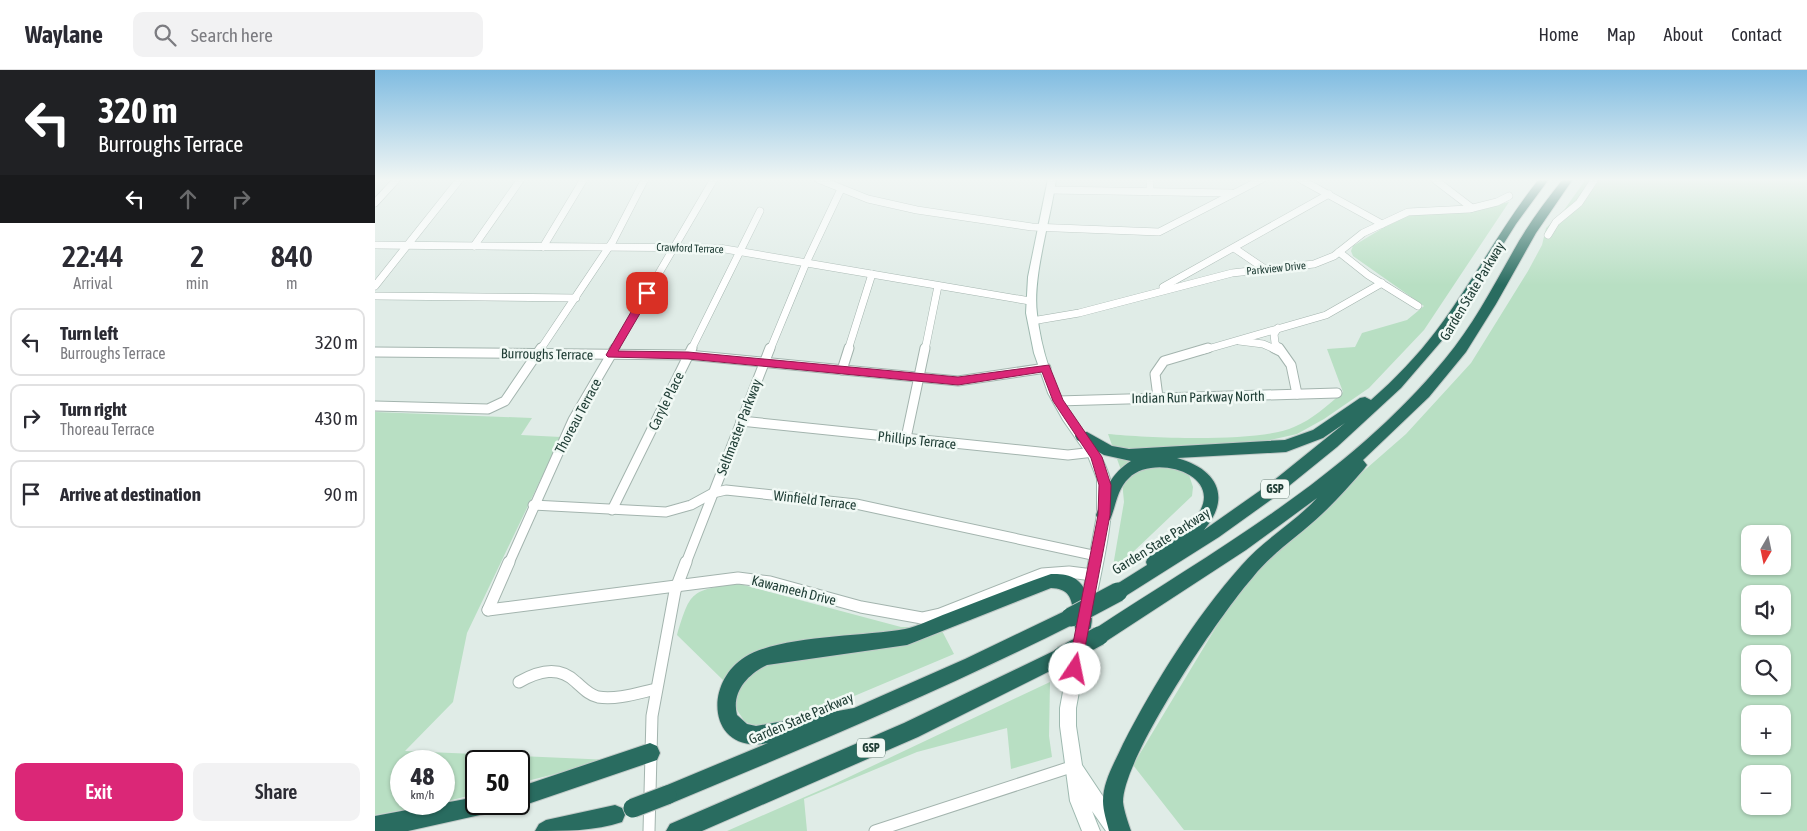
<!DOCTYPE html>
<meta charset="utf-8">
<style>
:root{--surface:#fff;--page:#f2f2f3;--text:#2b2b33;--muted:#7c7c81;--line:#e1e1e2;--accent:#db2777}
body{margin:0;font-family:"Asap Condensed",sans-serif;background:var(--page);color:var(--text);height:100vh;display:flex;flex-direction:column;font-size:19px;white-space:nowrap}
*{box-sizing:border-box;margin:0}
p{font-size:16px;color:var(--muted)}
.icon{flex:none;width:28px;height:28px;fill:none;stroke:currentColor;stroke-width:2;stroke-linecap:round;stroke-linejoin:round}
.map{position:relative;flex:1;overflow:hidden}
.drawer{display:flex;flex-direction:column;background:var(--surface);width:375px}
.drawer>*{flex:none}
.hud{background:#202124;color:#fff;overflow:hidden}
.needle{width:32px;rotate:189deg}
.buttons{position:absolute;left:1366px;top:455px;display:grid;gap:10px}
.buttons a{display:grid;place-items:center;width:50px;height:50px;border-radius:10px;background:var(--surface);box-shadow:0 1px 4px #0004;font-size:25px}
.speed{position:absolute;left:15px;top:680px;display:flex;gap:10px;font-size:25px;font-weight:700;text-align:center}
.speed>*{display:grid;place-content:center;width:65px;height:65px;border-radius:50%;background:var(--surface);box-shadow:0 1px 4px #0004;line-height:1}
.speed small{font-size:12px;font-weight:400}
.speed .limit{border:2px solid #111;border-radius:8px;background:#fff;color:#111}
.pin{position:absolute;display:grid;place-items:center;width:42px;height:42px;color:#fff;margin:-21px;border-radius:10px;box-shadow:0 2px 8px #0006}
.me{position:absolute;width:55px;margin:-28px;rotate:11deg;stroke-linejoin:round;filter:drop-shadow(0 0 4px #0008)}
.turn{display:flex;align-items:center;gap:18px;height:105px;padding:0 15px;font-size:22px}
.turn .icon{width:65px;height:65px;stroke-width:2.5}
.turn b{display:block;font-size:35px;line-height:42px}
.lanes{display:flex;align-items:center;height:48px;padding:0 15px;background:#0003;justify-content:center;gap:25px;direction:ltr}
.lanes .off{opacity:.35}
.eta{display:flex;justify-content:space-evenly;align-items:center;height:85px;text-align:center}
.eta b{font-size:30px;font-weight:600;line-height:35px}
.cta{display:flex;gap:10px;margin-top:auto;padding:10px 15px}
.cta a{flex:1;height:58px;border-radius:10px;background:var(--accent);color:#fff;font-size:20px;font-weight:600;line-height:58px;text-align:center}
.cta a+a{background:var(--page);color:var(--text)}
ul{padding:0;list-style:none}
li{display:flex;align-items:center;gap:15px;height:68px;margin:0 10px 8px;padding:0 5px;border:2px solid var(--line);border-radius:10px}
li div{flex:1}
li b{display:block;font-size:19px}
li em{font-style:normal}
header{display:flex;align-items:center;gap:30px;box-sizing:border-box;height:70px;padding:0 25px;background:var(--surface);border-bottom:1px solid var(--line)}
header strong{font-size:24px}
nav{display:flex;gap:28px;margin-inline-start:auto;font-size:18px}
.search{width:350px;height:45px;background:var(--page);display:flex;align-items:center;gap:12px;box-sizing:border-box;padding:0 18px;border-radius:10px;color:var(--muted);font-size:19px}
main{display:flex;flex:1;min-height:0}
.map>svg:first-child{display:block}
.green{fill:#b8dfc3;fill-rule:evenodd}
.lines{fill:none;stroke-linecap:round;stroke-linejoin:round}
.street-far2-casing{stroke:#a3b4ae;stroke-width:8}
.street-far1-casing{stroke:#a3b4ae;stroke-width:11}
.street-casing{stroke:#a3b4ae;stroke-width:13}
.secondary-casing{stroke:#9eb9b0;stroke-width:2}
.highway-casing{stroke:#c1c9c7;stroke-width:2}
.street-far2{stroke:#fff;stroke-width:7}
.street-far1{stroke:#fff;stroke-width:9}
.street{stroke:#fff;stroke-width:11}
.secondary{fill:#fff;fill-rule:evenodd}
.highway{fill:#296c60;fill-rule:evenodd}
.highway-bridge-casing{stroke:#c1c9c7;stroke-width:21;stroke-linecap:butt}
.highway-bridge{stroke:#296c60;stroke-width:19}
.route{fill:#db2777;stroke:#8e194d}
.labels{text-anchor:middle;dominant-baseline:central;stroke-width:5;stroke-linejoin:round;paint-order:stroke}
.far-street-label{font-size:11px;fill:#203e36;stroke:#f1f9f5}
.shield{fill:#f1f9f5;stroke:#5f766f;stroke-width:1}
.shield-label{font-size:12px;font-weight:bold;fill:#203e36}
.street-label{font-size:14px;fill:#203e36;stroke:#f1f9f5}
</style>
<header>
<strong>Waylane</strong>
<div class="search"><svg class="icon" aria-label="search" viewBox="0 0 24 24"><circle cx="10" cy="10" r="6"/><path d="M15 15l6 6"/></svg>Search here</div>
<nav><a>Home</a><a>Map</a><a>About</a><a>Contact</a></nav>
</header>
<main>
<section class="drawer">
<div class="hud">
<div class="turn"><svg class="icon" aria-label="left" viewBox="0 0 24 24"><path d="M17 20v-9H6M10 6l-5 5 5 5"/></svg><div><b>320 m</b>Burroughs Terrace</div></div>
<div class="lanes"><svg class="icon" aria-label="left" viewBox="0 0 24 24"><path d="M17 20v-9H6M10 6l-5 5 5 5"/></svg><svg class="icon off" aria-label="ahead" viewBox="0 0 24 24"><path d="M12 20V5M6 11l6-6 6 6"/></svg><svg class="icon off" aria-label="right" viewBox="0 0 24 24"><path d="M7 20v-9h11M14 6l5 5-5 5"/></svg></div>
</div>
<div class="eta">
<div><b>22:44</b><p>Arrival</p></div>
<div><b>2</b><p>min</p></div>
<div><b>840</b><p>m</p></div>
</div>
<ul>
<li><svg class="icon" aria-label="left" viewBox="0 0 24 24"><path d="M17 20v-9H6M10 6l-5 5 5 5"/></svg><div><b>Turn left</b><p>Burroughs Terrace</p></div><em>320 m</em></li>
<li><svg class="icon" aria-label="right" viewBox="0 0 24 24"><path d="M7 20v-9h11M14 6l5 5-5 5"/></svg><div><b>Turn right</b><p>Thoreau Terrace</p></div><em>430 m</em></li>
<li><svg class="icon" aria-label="arrive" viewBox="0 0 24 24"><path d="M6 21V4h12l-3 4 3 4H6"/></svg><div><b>Arrive at destination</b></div><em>90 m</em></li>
</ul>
<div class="cta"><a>Exit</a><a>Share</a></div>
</section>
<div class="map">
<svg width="1432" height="761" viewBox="0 0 1432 761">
<rect width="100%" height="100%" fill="#e0ece7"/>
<g class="green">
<path d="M1211,109H1432V761L809,760L758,695L864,519L968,419L1031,364L1096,293L1153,201L1167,175L1171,158L1187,143ZM1375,464H1408V496H1375ZM1375,524H1408V556H1375ZM1375,584H1408V616H1375ZM1375,644H1408V676H1375ZM1375,704H1408V736H1375Z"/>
<path d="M1134,132L1049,260L994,318L949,349L922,364L882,373L804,375L818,417L817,426L737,502L749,432L746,400L733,364C774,368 884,373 919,357C938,349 952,336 968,322L952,279L980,277L987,263L1032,250L1049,236L978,186L976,181L978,176L1008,158L1037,144L1100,140Z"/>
<path d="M0,342L157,348L146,365L186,367L92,563L78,632L30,681L236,690L144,713V691H101V724L69,732V691H26V734H61L0,745Z"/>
<path d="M361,513L526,557H565L579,584L408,656L388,658L370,652L360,637L350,612L302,565C316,519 316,522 361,513Z"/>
<path d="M675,612L674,666L677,687L636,699L632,658L542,682L429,729L432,761H352L457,715Z"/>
</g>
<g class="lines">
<defs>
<g id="street-far2">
<path d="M443,109L493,129L542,140L657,157L784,162L887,109"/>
<path d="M775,109V122"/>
<path d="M925,109L1007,154"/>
<path d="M1059,109L1097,138"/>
<path d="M675,120L856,123"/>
<path d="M0,133L22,109"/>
<path d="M1173,165L1181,152L1204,133L1220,109"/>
<path d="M0,175L344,178L655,231"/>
<path d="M99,176L146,109"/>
<path d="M168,177L209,109"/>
<path d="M859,178L890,199"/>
<path d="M964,182L993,205L1043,236"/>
<path d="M0,216L85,109"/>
<path d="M788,217L954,124"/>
<path d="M0,226L201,228"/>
<path d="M657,251L704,243L857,203L939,194L959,186L988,163L1033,142L1094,139L1122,132L1134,126"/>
<path d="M903,258L899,264L900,273L905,280"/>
<path d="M864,271L888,274L902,280"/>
<path d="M165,280L238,171L270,109"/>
<path d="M239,280L339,109"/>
<path d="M316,280L385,141"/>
<path d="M395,280L431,193L466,119"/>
<path d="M473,280L497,204"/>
<path d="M550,280L563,216"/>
<path d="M829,280L951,245L1007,213"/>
</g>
<g id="street-far1">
<path d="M899,278L905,281"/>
<path d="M904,278L916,295L922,324"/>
<path d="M0,282L313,285L583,311L671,298"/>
<path d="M467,300L474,278"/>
<path d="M783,327L780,304L789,291L833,278"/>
<path d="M683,331L962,323"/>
<path d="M0,336L113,339L130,331L166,278"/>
<path d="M366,351L693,385L719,382"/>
<path d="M531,368L550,278"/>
<path d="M158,435L291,442L316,435L338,423L351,420L481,434L722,486"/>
<path d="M237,440L317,278"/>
<path d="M134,493L198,350L240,278"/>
<path d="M311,493L395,278"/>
</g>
<g id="street">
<path d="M113,540L363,508L395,512L486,537L547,548L565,544L667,504L694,502L718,505"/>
<path d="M113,540L134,492"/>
<path d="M144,612C163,601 184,595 201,612C208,618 214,625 223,627C242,630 263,623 281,619"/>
<path d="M274,761L277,646L300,521L311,492"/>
<path d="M500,761L699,696"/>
</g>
<g id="secondary">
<path d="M673,109H681C676,149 657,206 662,244C666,278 677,315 696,344C710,365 729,384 735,409C742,442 724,509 718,544L716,549L711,551L706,549L704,544L722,445V409L713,386L688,350L673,323L659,283L651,243L653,207Z"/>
<path d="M705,566L710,568L713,573L701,638V656L707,695L751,761H731L717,741L725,761H707L695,731L685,656V638L697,573L700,568Z"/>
</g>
<g id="highway">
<path d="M1164,109H1174L1141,154L1070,267L1026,318L962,377L904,424L844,467L749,527L743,530L737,527L734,522L737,517L772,495L771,492L773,487C789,474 814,460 825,441C846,403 778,384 754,408C742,419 741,436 735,450L729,452L723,450L721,445C729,422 735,404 756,391L729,385L702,370L700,366L702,362H712L737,376L754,379L910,370L938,360L985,328L990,327L996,330C1020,309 1042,286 1061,261C1098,212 1125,158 1164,109ZM970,353L893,415L829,460C857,427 842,399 802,388L911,382L948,368Z"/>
<path d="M1188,109H1198L1161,163L1121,234L1091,282L1054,327L988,390L992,395L989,399C976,414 962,430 948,443C925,465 898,482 878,507C846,543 748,687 748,732C749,741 753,752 756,761H734C732,752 728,741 728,731C728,711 740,692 748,674C780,612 819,549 866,496C888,470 919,453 942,428L871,480L730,572L724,574L718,572L715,566L718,560C843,478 973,407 1070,289C1100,253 1121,211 1144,171C1157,149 1172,129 1188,109Z"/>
<path d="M676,504C684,504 692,504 699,508C715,517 721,548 714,563L708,565L702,563L699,554C566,621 429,678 292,735L285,732L282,725L285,718L393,673C334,685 327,614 370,587C406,565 486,567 530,559C544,556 559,548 573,543C607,530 641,516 676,504ZM676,518C692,519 696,525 698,540L690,541L590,589L479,638L381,656L372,654L362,645C356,622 373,604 392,595L532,575Z"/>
<path d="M687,577L693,580L696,586L693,592L543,667L327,761H291L295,754L529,653Z"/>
<path d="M275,673L282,676L285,683L282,690L144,737L137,734H144V717Z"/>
<path d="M101,727V734H126L123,741L33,761H0V746Z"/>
<path d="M240,735L247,738L250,745L247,752C220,761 190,761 160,761L164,754L171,750Z"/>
</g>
</defs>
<use href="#street-far2" class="street-far2-casing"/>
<use href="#street-far1" class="street-far1-casing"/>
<use href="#street" class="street-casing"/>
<use href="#secondary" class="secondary-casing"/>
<use href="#highway" class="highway-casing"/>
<use href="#street-far2" class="street-far2"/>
<use href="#street-far1" class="street-far1"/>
<use href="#street" class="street"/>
<use href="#secondary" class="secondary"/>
<use href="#highway" class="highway"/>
<defs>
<g id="highway-bridge">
<path d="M696,547L743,522"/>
<path d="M687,586L724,566"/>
<path d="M258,738L292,725"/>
</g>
</defs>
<use href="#highway-bridge" class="highway-bridge-casing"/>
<use href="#highway-bridge" class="highway-bridge"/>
</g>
<linearGradient id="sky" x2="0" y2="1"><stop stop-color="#80bce1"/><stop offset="0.51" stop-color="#f1f6f4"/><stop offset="1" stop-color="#f1f6f4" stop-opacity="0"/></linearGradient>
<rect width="1432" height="215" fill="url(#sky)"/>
<path class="route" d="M272,220L277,223L243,281L313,282L583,307L674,295L688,330L727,387L736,415L735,445L705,604L700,605L696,604L693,599L723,445L724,415L716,388L678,331L667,302L583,315L313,289L233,287L231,285L267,223Z"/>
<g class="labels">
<g class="far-street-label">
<text transform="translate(315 178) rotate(2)">Crawford Terrace</text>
<text transform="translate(901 198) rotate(-6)">Parkview Drive</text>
</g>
<g class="shield">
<rect x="886" y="409.5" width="28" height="19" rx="4"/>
<rect x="482" y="668.5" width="28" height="19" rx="4"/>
</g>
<g class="shield-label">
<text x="900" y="419">GSP</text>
<text x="496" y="678">GSP</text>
</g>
<g class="street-label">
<text transform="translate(1097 221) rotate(-59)">Garden State Parkway</text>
<text transform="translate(172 284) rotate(1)">Burroughs Terrace</text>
<text transform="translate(823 327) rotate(-1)">Indian Run Parkway North</text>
<text transform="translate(291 331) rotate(-64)">Caryle Place</text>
<text transform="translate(203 346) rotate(-62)">Thoreau Terrace</text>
<text transform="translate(364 357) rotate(-69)">Selfmaster Parkway</text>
<text transform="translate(542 370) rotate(6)">Phillips Terrace</text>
<text transform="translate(440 430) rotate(7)">Winfield Terrace</text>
<text transform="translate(786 471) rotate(-32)">Garden State Parkway</text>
<text transform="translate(419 520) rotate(14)">Kawameeh Drive</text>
<text transform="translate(426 648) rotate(-23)">Garden State Parkway</text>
</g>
</g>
</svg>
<div class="buttons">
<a><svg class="needle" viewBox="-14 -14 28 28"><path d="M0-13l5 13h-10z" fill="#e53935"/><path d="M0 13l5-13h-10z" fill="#7c7c81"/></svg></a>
<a><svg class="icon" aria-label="sound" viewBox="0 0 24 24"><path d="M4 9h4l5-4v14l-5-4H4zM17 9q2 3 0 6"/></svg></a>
<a><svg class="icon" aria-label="search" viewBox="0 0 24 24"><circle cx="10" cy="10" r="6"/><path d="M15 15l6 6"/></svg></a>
<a>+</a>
<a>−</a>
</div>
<div class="speed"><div>48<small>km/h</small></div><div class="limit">50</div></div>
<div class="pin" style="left:272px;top:223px;background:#d93025"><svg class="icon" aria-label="arrive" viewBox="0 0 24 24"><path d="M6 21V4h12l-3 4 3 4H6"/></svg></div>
<svg class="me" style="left:700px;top:599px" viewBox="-20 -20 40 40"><circle r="19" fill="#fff"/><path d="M0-13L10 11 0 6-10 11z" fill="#db2777"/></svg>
</div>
</main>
